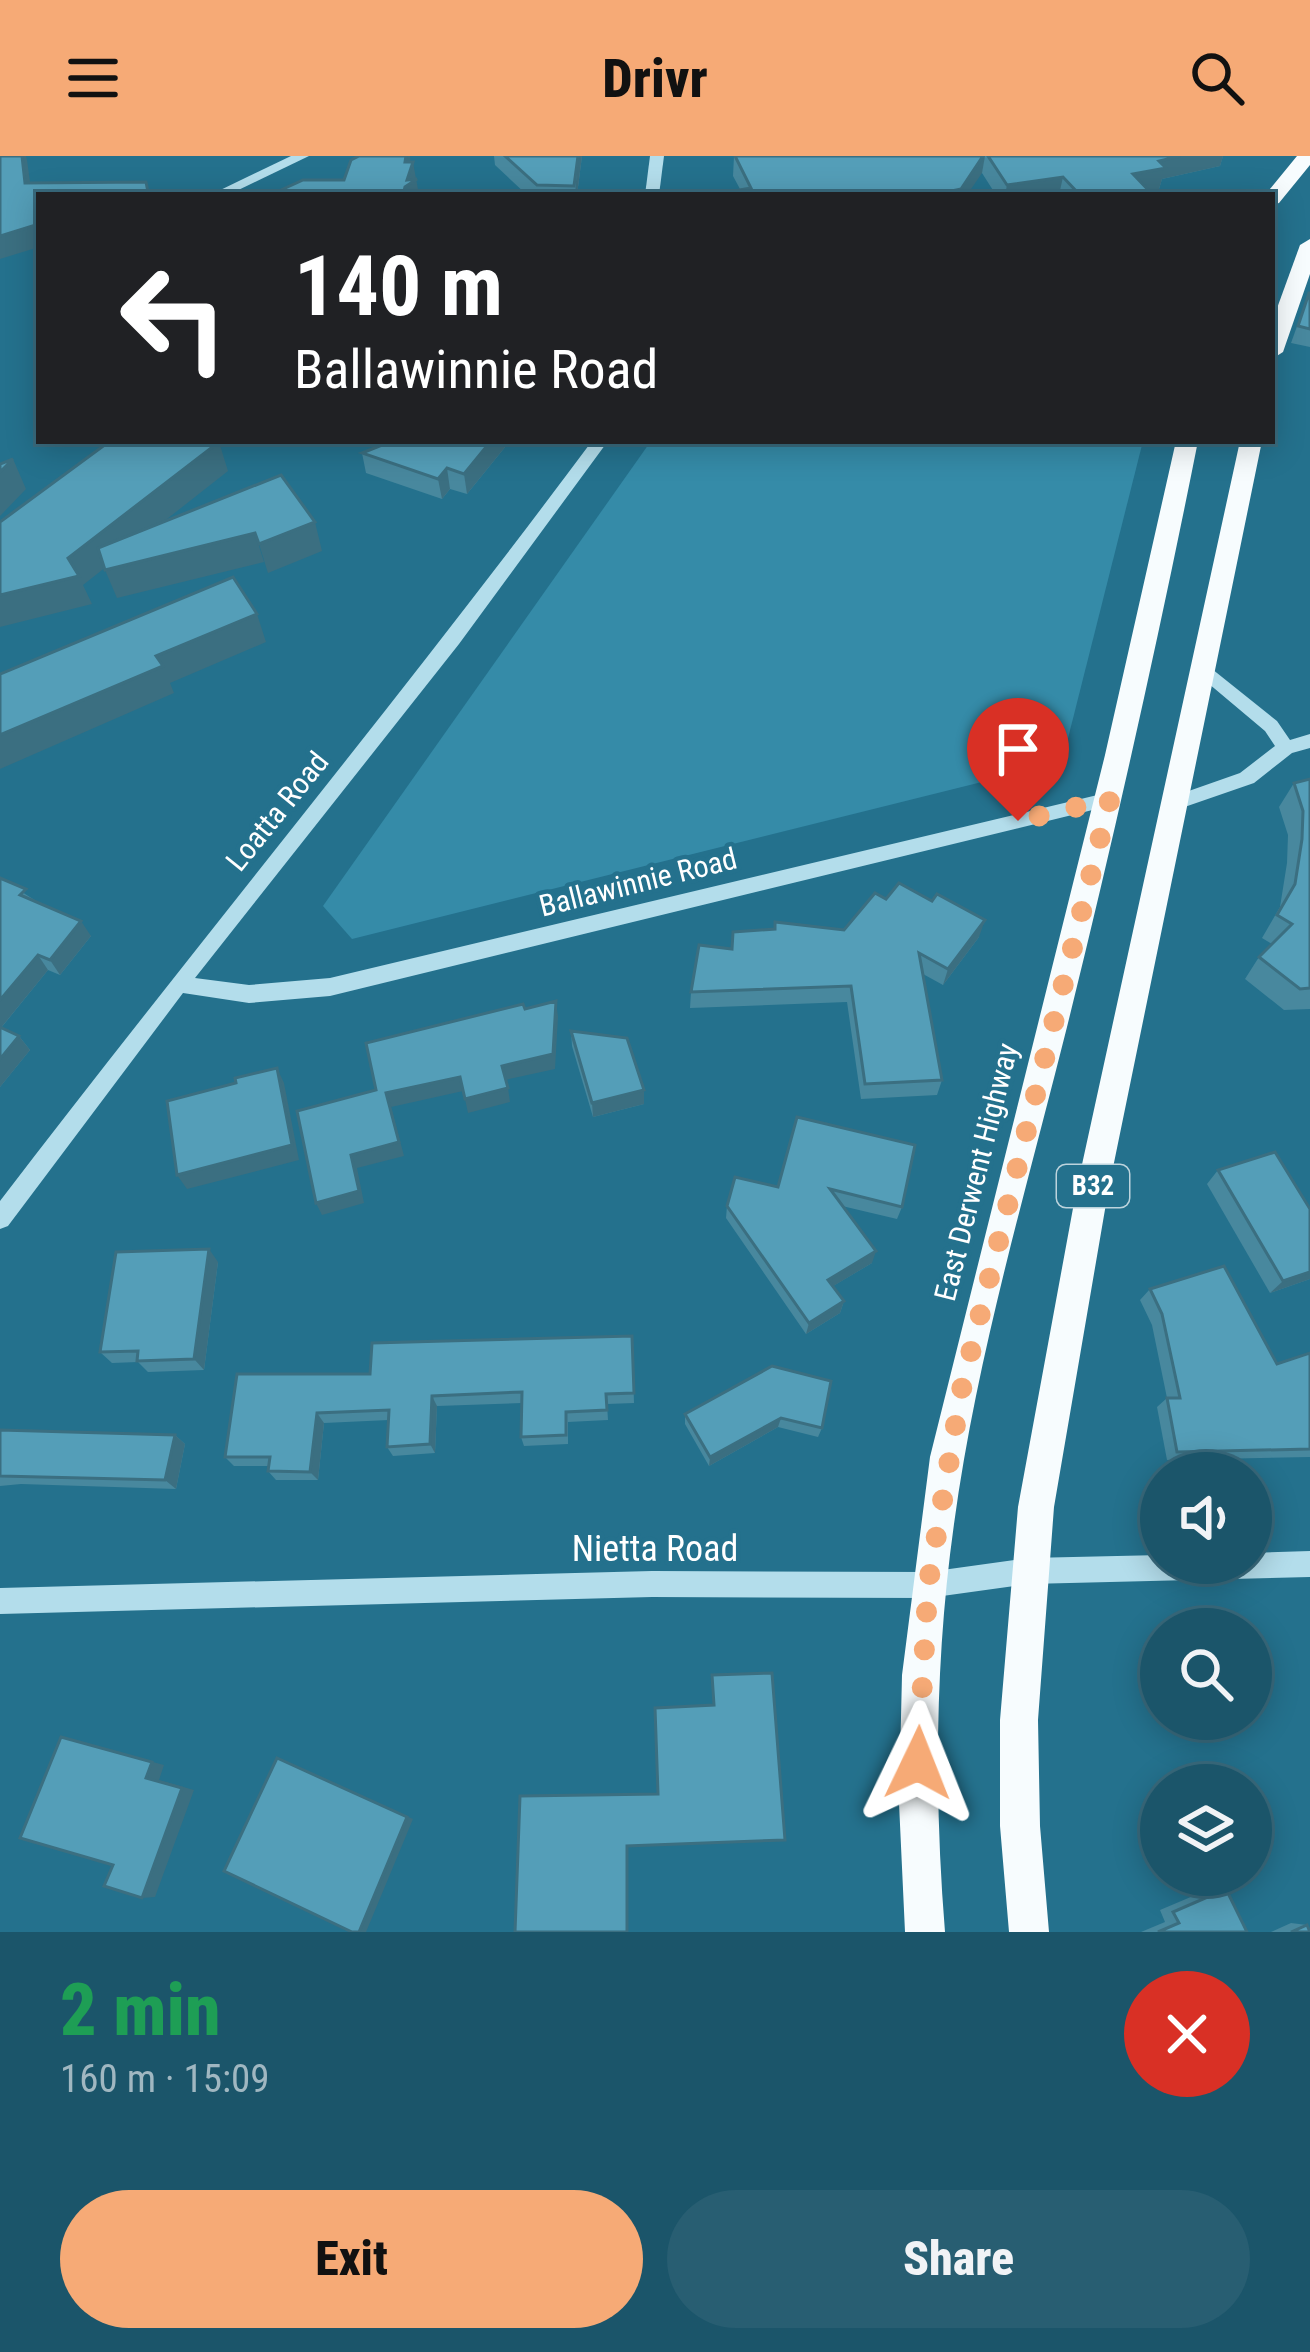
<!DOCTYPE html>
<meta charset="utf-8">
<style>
:root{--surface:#1b556a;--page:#285e72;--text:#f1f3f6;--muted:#a0b7c1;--line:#396b7e;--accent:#f6aa76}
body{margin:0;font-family:"Roboto Condensed",sans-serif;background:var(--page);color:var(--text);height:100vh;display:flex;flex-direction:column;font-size:45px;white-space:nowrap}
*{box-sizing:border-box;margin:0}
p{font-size:39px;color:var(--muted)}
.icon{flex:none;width:66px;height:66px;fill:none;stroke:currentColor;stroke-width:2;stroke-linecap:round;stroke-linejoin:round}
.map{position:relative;height:1776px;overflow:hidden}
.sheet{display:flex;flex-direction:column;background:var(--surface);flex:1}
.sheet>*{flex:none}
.guide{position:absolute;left:36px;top:36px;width:1239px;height:252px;border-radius:0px;box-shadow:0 6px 30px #0003,0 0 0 3px var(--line);background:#202124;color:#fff;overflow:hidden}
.fabs{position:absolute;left:1140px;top:1296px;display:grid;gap:24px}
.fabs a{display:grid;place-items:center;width:132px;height:132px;border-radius:50%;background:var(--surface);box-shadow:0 6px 30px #0003,0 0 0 3px var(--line);font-size:60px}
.pin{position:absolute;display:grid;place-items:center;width:102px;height:102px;color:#fff;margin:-123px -51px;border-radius:50% 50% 50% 0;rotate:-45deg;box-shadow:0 0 12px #0007}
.pin .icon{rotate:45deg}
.me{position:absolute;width:132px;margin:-66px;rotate:2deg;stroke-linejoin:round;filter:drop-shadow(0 0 9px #0008)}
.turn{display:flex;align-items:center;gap:42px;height:252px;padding:0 60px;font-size:54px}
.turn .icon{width:156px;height:156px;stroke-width:2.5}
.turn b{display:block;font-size:84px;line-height:102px}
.round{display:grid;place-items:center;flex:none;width:126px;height:126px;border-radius:63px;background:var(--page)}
.overview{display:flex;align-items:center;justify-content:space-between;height:204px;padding:0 60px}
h1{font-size:72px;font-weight:800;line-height:90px;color:#1e9e55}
.primary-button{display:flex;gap:24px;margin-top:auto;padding:24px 60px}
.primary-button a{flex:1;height:138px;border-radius:72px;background:var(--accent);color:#111;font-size:48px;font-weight:800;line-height:138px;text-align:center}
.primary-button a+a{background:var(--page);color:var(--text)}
header{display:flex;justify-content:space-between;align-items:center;height:156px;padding:0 60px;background:var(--accent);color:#111;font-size:54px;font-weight:800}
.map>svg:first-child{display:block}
.green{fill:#358ba8}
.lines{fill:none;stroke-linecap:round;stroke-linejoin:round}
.minor{fill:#b3ddeb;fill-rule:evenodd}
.major{fill:#f7fcfe;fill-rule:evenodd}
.wall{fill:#48889e}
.shaded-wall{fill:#3b6f81}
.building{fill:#549eb8;stroke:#3b6f81;stroke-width:3}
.route{stroke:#f6aa76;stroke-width:21;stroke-dasharray:0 37.8}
.labels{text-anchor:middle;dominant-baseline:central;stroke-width:9;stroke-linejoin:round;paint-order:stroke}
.shield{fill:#24718d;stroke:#bdd4dd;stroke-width:3}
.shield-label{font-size:27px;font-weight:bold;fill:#fff}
.street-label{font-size:30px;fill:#fff;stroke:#24718d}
.near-street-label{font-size:36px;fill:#fff;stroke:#24718d}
</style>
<header><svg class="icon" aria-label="menu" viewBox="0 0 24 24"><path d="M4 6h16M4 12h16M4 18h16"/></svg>Drivr<svg class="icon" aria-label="search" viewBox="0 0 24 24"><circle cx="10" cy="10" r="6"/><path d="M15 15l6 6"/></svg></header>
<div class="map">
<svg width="1310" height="1776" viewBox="0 0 1310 1776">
<rect width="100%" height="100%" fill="#24718d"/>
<path class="green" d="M651,285H1143L1062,606L352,783L323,750Z"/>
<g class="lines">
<g class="minor">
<path d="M291,0H309L228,39H210Z"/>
<path d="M650,0H664L659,39H645Z"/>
<path d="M592,285H608L459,488L195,822L249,829L330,822L1110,636L1117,638L1119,643L1117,648L330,840L249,847L183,837L8,1070L0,1073V1045C195,790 400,543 592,285Z"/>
<path d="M1202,505L1277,565L1290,584L1310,578V592L1292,597L1254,627L1173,655L1166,653L1164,648L1166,643L1240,617L1275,590L1265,575L1196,517L1193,512Z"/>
<path d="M1310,1395V1421L1029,1428L928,1442L652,1441L0,1458V1432L652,1415L928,1416L1029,1402L1161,1399V1407H1251V1397Z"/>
</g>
<g class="major">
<path d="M1297,0H1310V9L1279,47L1272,49V39H1265Z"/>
<path d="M1310,83V118L1283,196L1272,203V166L1300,89Z"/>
<path d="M1176,285H1198C1159,481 1115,677 1067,871C1026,1035 977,1199 954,1368C935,1503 934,1640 945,1776H905L899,1647L902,1519L930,1301L1105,599Z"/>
<path d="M1240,285H1262L1108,1036L1054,1351L1038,1564L1040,1670L1049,1776H1009L1000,1670V1564L1018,1351L1076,1036Z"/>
</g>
</g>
<g class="wall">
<path d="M494,0H582L577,39H527L495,9Z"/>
<path d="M734,0H1223L1220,10L1162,23L1159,33L1149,35L1153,39H996L982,17L740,33L733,20Z"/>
<path d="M1309,137H1310V191L1291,187Z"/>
<path d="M377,285H510L467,338L450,333L442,343L366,317L362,297L385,288Z"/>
<path d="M1310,623V853L1284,854L1245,823L1259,801L1272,788L1262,782L1280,751L1287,707L1288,679L1279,651L1294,627Z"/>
<path d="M0,722L91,780L60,819L48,814L1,872L19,880L30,894L0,931Z"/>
<path d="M886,743L979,781L943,829L923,818L942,924L937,939L861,943L847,846L690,852L691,836L731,793L774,773L775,766L844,774Z"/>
<path d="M571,875L644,948L593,961L572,890Z"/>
<path d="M797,961L902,1051L897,1063L842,1050L872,1107L833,1130L844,1145L840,1157L806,1178L726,1062L727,1050L778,1031Z"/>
<path d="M1218,1014L1310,1123L1270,1137L1207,1028Z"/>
<path d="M218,1106L204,1214L148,1216L138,1206L112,1207L100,1196Z"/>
<path d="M1150,1133L1277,1208L1310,1197V1301L1167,1304L1157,1251L1167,1242L1152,1169L1140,1144Z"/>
<path d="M632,1180L634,1247L607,1248L608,1264L568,1266V1288L524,1290L521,1281L522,1247L437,1250L435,1297L393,1300L387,1291L389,1264L324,1267L318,1324H276L268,1315V1310H234L225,1301L370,1218Z"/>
<path d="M772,1210L822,1272L818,1281L778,1271L709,1310L685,1268V1258Z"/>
<path d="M0,1274L175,1279L185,1288L176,1333L21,1328L0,1330Z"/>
<path d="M1212,1732L1226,1733L1247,1776H1141L1165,1766L1160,1754Z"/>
<path d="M1291,1767L1307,1769L1310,1776H1271Z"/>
</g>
<g class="shaded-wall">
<path d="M22,0H26L27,4L33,47L25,27Z"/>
<path d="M406,0H410L411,10L413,6L419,39H403Z"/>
<path d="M578,0H582L577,39H575Z"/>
<path d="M983,0H985L982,17L967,39H933Z"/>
<path d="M1180,0H1223L1220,10L1162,23L1159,33L1128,39L1133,18L1159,5Z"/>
<path d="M1063,21L1059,39H1005L1007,29Z"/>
<path d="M39,68V91L0,103V80Z"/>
<path d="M491,285H510L467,338L464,318Z"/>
<path d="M219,286L228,315L83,429L92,448L0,471V439L68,402Z"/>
<path d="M13,303L26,333L0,360V316Z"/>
<path d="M447,312L450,333L442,343L438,323Z"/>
<path d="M315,366L322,395L268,417L259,388Z"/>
<path d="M255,377L264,406L117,442L105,414Z"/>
<path d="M257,458L266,486L170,527L174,537L0,613V579L156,500Z"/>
<path d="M985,764L979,781L943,829L948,813Z"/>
<path d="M81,765L91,780L60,819L50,804Z"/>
<path d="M38,799L48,814L0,873V844Z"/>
<path d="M556,845L558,861L555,913L505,924L502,910Z"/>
<path d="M19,880L30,894L0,931V903Z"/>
<path d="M277,912L284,927L299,1004L187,1033L177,1019Z"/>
<path d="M460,921L463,935L391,951L404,1000L357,1012L364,1047L322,1059L316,1047L386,937Z"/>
<path d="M508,932L510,946L468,957L465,943Z"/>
<path d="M644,934V948L593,961L592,947Z"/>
<path d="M209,1093L218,1106L204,1214L194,1203Z"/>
<path d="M876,1095L872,1107L825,1135L828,1124Z"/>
<path d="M1310,1116V1123L1270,1137L1283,1125Z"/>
<path d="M844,1145L840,1157L806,1178L809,1167Z"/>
<path d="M432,1240L437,1250L435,1297L430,1288Z"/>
<path d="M317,1257L324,1267L318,1324L310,1316Z"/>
<path d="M781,1262L778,1271L709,1310L710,1301Z"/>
<path d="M175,1279L185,1288L176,1333L165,1324Z"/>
<path d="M75,1585L164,1609L159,1624L194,1634L155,1741L142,1742L146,1622Z"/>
<path d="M277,1602L413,1663L366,1776H359Z"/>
</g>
<g class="building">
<path d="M0,0H22L25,27L146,26L148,36L138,39H39V68L0,80Z"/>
<path d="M359,0H406L405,6H413L407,24L417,23L405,31L403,39H270L303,24H344L351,4Z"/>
<path d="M505,0H578L574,30L537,29Z"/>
<path d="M735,0H983L961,33L933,39H711L751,32Z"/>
<path d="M988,0H1180L1159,5L1166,12L1133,18L1153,39H1080L1063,21L1007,29Z"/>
<path d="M1309,137H1310V173L1298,170Z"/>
<path d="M110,285L219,286L68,402L79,420L0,439V366Z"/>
<path d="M392,285H491L464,318L447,312L438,323L362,297Z"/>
<path d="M13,303L0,316V308Z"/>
<path d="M281,319L315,366L259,388L255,377L105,414L98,392Z"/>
<path d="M233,421L257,458L156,500L163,510L0,579V518Z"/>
<path d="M1310,623V832L1300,833L1259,801L1292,768L1277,759L1295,728L1302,683L1303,655L1294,627Z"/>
<path d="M0,722L26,733L20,739L81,765L50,804L38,799L0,844Z"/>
<path d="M899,727L932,745L937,738L985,764L948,813L919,797L942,924L865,928L851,830L691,836L699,789L732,793L733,776L775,773V766L844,774L875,737L886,743Z"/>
<path d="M556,845L553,898L502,910L508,932L465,943L460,921L386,937L399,986L351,999L359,1035L316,1047L297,955L376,934L366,887L523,848L525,853Z"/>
<path d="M0,871L19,880L0,903Z"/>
<path d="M571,875L627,882L644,934L592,947Z"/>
<path d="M277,912L292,989L177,1019L167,945L236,927L235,922Z"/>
<path d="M797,961L915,989L902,1051L830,1033L876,1095L828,1124L844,1145L809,1167L727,1050L735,1021L778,1031Z"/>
<path d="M1275,996L1310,1053V1116L1283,1125L1218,1014Z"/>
<path d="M209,1093L194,1203L137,1205L138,1195L100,1196L116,1096Z"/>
<path d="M1224,1110L1277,1208L1310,1197V1293L1177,1296L1167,1242H1180L1162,1158L1150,1133Z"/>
<path d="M632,1180L634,1237L606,1238L607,1254L566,1256V1279L521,1281L522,1236L432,1240L430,1288L387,1291L389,1254L317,1257L310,1316L268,1315L270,1301H225L237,1218H370L372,1187Z"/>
<path d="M772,1210L831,1225L822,1272L781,1262L710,1301L685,1258Z"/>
<path d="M0,1274L175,1279L165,1324L0,1320Z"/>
<path d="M772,1517L785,1684L627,1690V1776H515L520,1640L658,1638L655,1552L714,1549L712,1519Z"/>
<path d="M61,1581L152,1606L146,1622L182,1632L142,1742L104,1730L113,1709L20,1682Z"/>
<path d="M277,1602L407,1661L359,1776H352L224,1715Z"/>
<path d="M1226,1733L1247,1776H1158L1179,1767L1173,1756Z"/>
<path d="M1307,1769L1310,1776H1291Z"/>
</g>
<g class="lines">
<path class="route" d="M918,1607L928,1429L962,1231L1110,643L1018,665"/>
</g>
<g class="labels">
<rect class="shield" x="1057" y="1009" width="72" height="42" rx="9"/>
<g class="shield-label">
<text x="1093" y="1030">B32</text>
</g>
<g class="street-label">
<text transform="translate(277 655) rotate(-51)">Loatta Road</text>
<text transform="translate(638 726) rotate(-14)">Ballawinnie Road</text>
<text transform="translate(976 1016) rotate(-76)">East Derwent Highway</text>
</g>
<g class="near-street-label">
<text x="655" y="1393">Nietta Road</text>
</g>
</g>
</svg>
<div class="fabs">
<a><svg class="icon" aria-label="sound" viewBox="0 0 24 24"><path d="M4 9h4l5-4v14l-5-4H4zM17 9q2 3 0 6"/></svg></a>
<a><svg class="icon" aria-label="search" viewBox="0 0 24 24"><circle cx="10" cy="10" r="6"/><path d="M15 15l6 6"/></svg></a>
<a><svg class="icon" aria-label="layers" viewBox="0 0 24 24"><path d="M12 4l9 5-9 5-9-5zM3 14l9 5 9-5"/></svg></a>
</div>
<div class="pin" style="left:1018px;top:665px;background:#d93025"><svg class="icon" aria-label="arrive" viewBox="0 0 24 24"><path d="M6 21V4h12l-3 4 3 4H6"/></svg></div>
<svg class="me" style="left:918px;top:1607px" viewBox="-20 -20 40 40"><path d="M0-17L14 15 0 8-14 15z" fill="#f6aa76" stroke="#fff" stroke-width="4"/></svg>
<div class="guide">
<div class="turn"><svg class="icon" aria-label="left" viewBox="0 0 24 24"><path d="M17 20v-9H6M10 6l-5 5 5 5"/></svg><div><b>140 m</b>Ballawinnie Road</div></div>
</div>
</div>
<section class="sheet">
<div class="overview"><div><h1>2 min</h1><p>160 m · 15:09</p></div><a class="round" style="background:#d93025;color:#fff"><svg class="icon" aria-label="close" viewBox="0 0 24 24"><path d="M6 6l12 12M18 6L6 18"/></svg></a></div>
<div class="primary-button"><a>Exit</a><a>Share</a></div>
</section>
